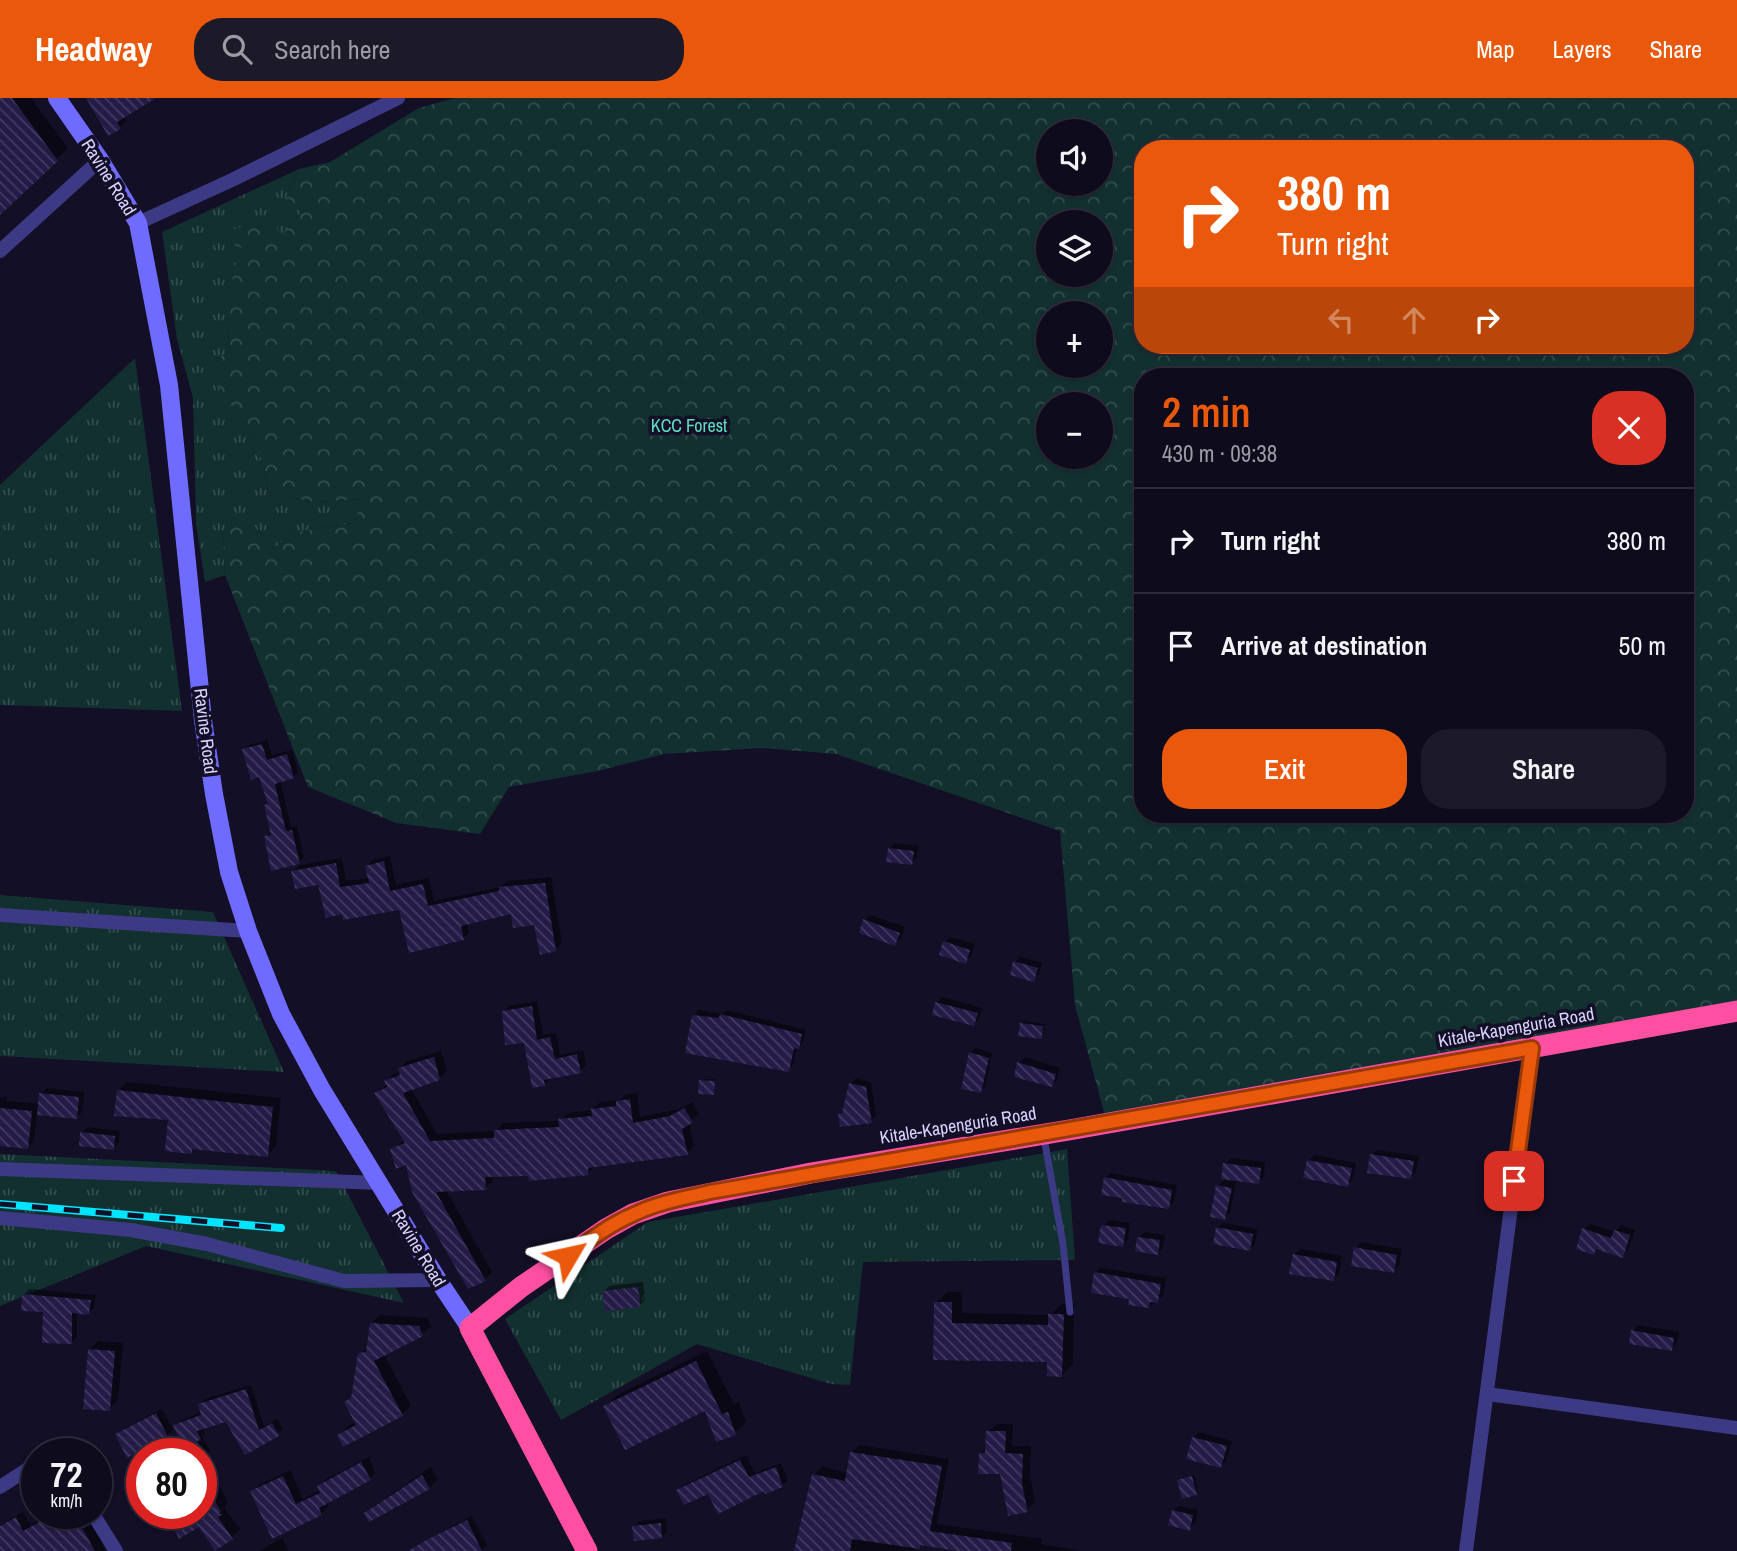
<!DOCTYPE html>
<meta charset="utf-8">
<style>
:root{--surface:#0e0b1c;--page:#1c1929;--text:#f1f3f6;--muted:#9b9ba3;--line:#2e2b3b;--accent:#ea580c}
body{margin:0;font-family:"Archivo Narrow",sans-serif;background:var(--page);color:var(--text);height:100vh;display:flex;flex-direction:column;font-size:26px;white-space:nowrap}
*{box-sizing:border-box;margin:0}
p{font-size:23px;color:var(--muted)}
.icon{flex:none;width:38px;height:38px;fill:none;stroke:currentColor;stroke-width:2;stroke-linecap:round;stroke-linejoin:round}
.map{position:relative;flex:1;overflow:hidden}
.details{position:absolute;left:1134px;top:270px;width:560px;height:455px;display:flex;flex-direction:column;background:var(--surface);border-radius:28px;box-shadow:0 2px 5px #0004,0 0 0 2px var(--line)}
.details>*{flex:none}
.top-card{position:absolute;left:1134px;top:42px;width:560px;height:214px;border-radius:28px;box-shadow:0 2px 5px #0004,0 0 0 2px var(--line);background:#ea580c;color:#fff;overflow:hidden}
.tools{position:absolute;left:1036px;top:21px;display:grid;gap:14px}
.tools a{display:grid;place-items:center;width:77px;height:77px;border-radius:50%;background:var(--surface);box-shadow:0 2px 5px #0004,0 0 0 2px var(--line);font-size:35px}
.speed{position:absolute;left:21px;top:1340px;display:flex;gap:14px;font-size:35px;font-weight:700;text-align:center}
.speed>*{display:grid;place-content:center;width:91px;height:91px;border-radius:50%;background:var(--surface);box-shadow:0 2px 5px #0004,0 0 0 2px var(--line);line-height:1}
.speed small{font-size:18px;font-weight:400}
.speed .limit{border:10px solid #d22;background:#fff;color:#111}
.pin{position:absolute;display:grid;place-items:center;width:60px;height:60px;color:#fff;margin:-30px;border-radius:14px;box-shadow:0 4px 10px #0006}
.me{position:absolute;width:77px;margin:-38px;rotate:54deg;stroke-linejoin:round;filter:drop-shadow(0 0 5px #0008)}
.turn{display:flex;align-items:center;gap:24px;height:147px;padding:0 28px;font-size:32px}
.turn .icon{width:91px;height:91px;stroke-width:2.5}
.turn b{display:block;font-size:49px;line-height:60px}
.lanes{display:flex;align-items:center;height:66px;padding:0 28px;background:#0003;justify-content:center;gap:35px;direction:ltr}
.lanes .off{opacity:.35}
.round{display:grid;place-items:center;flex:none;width:74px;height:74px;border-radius:28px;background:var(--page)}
.overview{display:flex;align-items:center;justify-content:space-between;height:119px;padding:0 28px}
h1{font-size:42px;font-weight:600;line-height:52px;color:var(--accent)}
.action{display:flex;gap:14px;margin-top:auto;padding:14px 28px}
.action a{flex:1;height:80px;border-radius:28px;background:var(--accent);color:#fff;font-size:28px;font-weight:600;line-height:80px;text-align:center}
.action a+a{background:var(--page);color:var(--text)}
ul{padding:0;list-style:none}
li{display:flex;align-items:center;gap:21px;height:105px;padding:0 28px;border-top:2px solid var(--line)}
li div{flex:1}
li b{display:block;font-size:26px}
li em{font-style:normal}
header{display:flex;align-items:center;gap:42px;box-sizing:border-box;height:98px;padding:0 35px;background:var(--accent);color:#fff}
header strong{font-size:33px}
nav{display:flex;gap:38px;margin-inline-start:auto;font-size:24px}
.search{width:490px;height:63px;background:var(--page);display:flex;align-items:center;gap:18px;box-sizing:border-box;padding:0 24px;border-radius:28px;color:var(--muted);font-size:26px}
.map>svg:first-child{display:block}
.grass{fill:url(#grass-tufts)}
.forest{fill:url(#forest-crowns);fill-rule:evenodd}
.shadow{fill:#0007}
.building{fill:url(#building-back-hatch)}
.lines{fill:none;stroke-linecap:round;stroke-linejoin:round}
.lane{stroke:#3d3a85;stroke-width:7}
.street{stroke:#3d3a85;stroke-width:14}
.secondary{stroke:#6f6bff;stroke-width:18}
.highway{stroke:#ff4fa3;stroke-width:21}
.rail-casing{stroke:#00e5ff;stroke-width:8}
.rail{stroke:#130f26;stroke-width:5;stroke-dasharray:16;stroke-linecap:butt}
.route-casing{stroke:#983908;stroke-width:18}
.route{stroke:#ea580c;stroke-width:12}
.labels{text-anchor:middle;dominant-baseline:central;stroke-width:7;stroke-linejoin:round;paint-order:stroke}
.street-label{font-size:18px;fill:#d9d4ff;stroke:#130f26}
.park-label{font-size:18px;fill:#5fe0c0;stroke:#130f26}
</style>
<header>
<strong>Headway</strong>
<div class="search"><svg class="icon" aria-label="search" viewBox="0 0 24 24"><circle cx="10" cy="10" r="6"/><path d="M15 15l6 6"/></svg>Search here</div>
<nav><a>Map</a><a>Layers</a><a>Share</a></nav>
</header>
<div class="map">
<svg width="1737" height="1453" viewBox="0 0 1737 1453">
<defs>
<pattern id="grass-tufts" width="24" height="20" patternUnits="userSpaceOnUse" patternTransform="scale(1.75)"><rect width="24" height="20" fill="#12302f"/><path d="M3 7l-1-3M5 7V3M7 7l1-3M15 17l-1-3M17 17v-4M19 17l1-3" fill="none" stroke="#344d4e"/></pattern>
<pattern id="forest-crowns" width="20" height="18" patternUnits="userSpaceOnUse" patternTransform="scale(1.75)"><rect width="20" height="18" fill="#12302f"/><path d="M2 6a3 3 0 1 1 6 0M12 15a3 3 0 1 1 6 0" fill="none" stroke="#344d4e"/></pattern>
<pattern id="building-back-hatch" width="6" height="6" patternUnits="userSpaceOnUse" patternTransform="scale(1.75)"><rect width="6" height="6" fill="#241b47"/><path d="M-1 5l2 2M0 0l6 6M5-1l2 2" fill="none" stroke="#433b63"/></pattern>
</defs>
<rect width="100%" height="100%" fill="#130f26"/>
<g class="grass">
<path d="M299,71L285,101L303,112L281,139L251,151L227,229L230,252L205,271L252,335L264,369L268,394L313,404L365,401L353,425L292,435L274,451L254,428L223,435L225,477L205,484L196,425L193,300L177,241L162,134Z"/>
<path d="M135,260L182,613L0,607V387Z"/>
<path d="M0,797L213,814L284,974L0,958Z"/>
<path d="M1067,1051L1075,1162L863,1164L850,1287L831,1286L697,1246L561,1322L505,1221L648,1124Z"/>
<path d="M0,1056L336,1073L404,1205L146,1148L0,1208Z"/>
</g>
<path class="forest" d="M455,0H1737V910L1107,1025L1075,907L1060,733L836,656L761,650L664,656L598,673L509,689L480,736L396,725L308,689L225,477L223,435L237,424L254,428L274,451L292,435L353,425L364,401L313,404L268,394L264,369L252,335L204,271L230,252L227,229L234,168L251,152L235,148L228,133L272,120L281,139L303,112L285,101L299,71L330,64L419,10ZM1048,33H1101V86H1048ZM1143,51H1685V247H1143ZM1048,124H1101V177H1048ZM1048,215H1101V268H1048ZM1143,278H1685V716H1143ZM1048,306H1101V359H1048Z"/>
<g class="shadow">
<path d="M0,0H31L68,50L0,114Z"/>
<path d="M88,0H153L123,18L126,23L120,29Z"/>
<path d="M267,642L272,657L292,652L298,674L293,679L280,682L291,729L297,728L304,759L299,764L266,739L272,732L266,708L269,705L260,677L244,652L249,647Z"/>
<path d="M895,745L918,748L917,759L911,765L889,751Z"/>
<path d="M390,758L396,787L429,780L434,803L501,789L507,783L551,779L562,845L555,852L536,825L512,814L467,825L469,834L463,841L400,810L344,814L319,785L293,774L300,767L342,760L346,783L370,780L367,768L373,762Z"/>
<path d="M870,817L905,829L901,840L895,846L865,822Z"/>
<path d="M950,839L975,846L971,858L965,864L945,844Z"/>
<path d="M1021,859L1042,865L1039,876L1033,882L1015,864Z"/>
<path d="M942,899L982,910L979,921L974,926L937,905Z"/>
<path d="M537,903L543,937L556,935L560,957L583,952L586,967L580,973L550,981L545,986L525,943L503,914L509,908Z"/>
<path d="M699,912L723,916L727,912L806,932L803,944L797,949L793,967L788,972L694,918Z"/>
<path d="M1024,923L1045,926L1043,937L1041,940L1022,926Z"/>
<path d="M975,950L992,955L985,989L980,993L970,955Z"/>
<path d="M441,953L447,973L439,981L411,990L437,1036L496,1033L503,1025L560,1023L568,1015L592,1012L600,1004L620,1002L625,997L637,995L640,1019L679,1011L692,1004L699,1016L689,1025L694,1048L687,1055L596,1067L588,1075L492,1077L493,1083L485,1090L446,1092L492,1174L485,1181L407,1064L392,1052L405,1042L376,995L387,986L386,984L393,976L401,974L400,970L407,963Z"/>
<path d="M1025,959L1060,970L1057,982L1051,987L1019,965Z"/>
<path d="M856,980L871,984L876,1017L871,1023L840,1016L845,1011L851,986Z"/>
<path d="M703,981H716L713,996L701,983Z"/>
<path d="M127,984L281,1000L276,1048L268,1057L195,1050L191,1054L169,1021L118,993Z"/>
<path d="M47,990L84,994L82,1014L76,1020L37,1015L34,1042L27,1049L0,1033V999H7V1003L40,1006L41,996Z"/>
<path d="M87,1029L120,1033L119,1044L114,1050L82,1035Z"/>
<path d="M1377,1052L1419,1058L1416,1074L1411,1079L1372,1057Z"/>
<path d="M1314,1057L1356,1065L1353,1081L1347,1087L1308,1063Z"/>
<path d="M1231,1060L1265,1064L1264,1078L1258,1084L1229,1080V1083L1236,1084L1230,1115L1225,1120L1218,1088L1226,1080L1225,1066Z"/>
<path d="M1111,1075L1177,1087L1174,1104L1168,1109L1105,1080Z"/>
<path d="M1109,1122L1130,1125L1128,1142L1122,1147L1103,1128Z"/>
<path d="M1223,1125L1258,1131L1255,1145L1250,1151L1217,1130Z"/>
<path d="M1590,1126L1615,1134L1621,1127L1635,1132L1628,1152L1622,1158L1598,1150L1594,1155L1584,1131Z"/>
<path d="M1145,1134L1165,1137L1163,1149L1158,1155L1139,1139Z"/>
<path d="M1361,1144L1402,1151L1399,1167L1394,1173L1356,1150Z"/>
<path d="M1300,1151L1342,1158L1339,1176L1333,1182L1294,1157Z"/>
<path d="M1101,1170L1166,1180L1163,1198L1149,1209L1131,1200L1095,1175Z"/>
<path d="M643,1184L645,1202L640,1207L604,1193L610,1188Z"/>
<path d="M29,1191L96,1197L94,1210L88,1215L77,1214V1239L71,1244L44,1213L24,1197Z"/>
<path d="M947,1194H962V1215L1050,1217L1061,1206H1074L1073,1266L1062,1277L1049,1262L935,1260L936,1205Z"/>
<path d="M380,1217L427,1220L431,1228L422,1236L384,1256L411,1308L402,1316L339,1337L348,1328L357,1324L346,1304L354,1297L360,1256L369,1247L371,1226Z"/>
<path d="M1638,1227L1679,1234L1677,1245L1671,1251L1633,1233Z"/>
<path d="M98,1243L123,1245L118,1302L109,1311L89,1252Z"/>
<path d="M707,1253L734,1306L739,1304L746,1324L735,1335L706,1311L605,1309L617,1297Z"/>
<path d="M251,1287L264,1328L277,1321L283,1332L245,1355L226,1322L203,1329L205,1335L202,1338L210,1353L205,1358L201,1360V1356H189L175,1328L180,1323L202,1314L200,1306L205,1301Z"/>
<path d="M162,1311L173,1332L167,1337L128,1357L117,1336L123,1331Z"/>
<path d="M996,1326H1013L1012,1348H1031L1030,1377L1035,1404L1027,1412L1002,1375L981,1355L987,1349L988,1334Z"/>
<path d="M1199,1334L1232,1343L1226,1363L1221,1368L1194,1340Z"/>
<path d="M859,1347L949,1361L937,1426L1042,1441L1041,1446L1083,1453H971L922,1446L916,1449L915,1453H806L814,1377L822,1369L848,1375L852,1355Z"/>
<path d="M746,1357L755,1375L781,1365L788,1382L782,1387L766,1394L765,1391L678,1393L684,1387Z"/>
<path d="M369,1359L375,1375L368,1382L326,1404L328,1409L321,1416L252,1394L259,1387L290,1372L303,1401L321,1392L319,1388L326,1381Z"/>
<path d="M431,1369L438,1381L429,1390L366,1415L375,1407Z"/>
<path d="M212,1375L228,1404L224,1409L240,1431L232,1439L171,1419L174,1416H201V1381Z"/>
<path d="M1194,1377L1198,1393L1196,1395L1179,1383Z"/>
<path d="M1179,1408L1198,1412L1195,1425L1189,1431L1173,1413Z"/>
<path d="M23,1414L31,1427L51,1416H86L97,1433L105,1453H0V1427Z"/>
<path d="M472,1418L487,1447L482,1452L419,1453L417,1449L422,1444Z"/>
<path d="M666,1420L667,1433L662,1439L634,1429L640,1423Z"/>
<path d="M282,1440L289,1453H259Z"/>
</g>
<g class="building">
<path d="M0,0H12L58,63L0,117Z"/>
<path d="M86,0H156L117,24L121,31L108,38Z"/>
<path d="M262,646L267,662L287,656L294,680L275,686L286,733L292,732L300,766L271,773L264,738L271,737L264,707L268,706L259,679L251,682L242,651Z"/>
<path d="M888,750L914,753L912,767L886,764Z"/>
<path d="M384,763L390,793L423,786L428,808L499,793V789L545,785L556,853L540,857L534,827L513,830L511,816L461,828L464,842L409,855L399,812L343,822L342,816L326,820L318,787L295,791L291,773L336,765L340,789L369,785L365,768Z"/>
<path d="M863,821L900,835L895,848L859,835Z"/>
<path d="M943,843L970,852L966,866L939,857Z"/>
<path d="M1013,863L1038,870L1034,884L1010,877Z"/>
<path d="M935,904L978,915L974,928L932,917Z"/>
<path d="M532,908L537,942L550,939L555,961L577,956L581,975L544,982L545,988L532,990L524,945L505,947L502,913Z"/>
<path d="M720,916L802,936L799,951L794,950L789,974L685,955L692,917L719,920Z"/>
<path d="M1020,925L1043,928L1042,941L1018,938Z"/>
<path d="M969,954L989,960L981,995L961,991Z"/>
<path d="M434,959L440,982L403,995L430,1043L494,1040V1032L559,1029L558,1021L592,1018L591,1011L616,1008V1003L630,1001L633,1025L670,1018L684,1010L693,1024L682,1031L688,1057L588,1070L589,1077L529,1083L528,1078L485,1079L486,1092L436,1094L486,1183L468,1191L412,1094L406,1067L396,1071L390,1051L405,1045L374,995L387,989L384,983L400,977L398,970Z"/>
<path d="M1017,964L1056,976L1052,989L1014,979Z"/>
<path d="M699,982L715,983L714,997L698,996Z"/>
<path d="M849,985L866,989L872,1025L840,1029L838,1016L842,1015Z"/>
<path d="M117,992L273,1009L268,1059L192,1051V1056L165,1053L168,1022L114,1018Z"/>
<path d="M39,995L79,999L77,1021L37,1017Z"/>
<path d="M0,1010L32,1013L28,1051L0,1048Z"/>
<path d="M80,1034L115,1038L114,1052L79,1048Z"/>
<path d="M1370,1056L1414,1063L1411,1081L1367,1075Z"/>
<path d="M1307,1062L1352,1070L1348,1089L1303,1080Z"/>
<path d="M1223,1065L1261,1070L1259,1086L1221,1081Z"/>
<path d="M1104,1079L1172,1092L1169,1111L1122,1104V1100L1101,1097Z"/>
<path d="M1216,1087L1232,1090L1225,1122L1210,1119Z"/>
<path d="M1101,1127L1126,1130L1123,1149L1098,1145Z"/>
<path d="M1216,1129L1253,1136L1250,1153L1213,1146Z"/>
<path d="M1582,1130L1611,1140L1614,1132L1630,1137L1623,1160L1596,1151L1594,1157L1576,1151Z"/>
<path d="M1137,1139L1160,1142L1158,1157L1135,1153Z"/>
<path d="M1354,1149L1397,1157L1394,1175L1351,1168Z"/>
<path d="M1293,1156L1337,1164L1334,1183L1289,1176Z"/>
<path d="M1094,1174L1161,1186L1158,1205L1150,1204L1149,1210L1128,1207L1129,1201L1091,1195Z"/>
<path d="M638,1189L640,1209L605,1213L602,1193Z"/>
<path d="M22,1196L91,1202L89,1217L72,1215V1246L42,1245L43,1214L21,1213Z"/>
<path d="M934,1204H952V1225L1048,1227V1216H1064L1062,1279L1047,1278V1264L933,1262Z"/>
<path d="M370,1225L419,1228L423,1238L374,1263L403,1318L343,1349L337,1337L356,1327L344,1304L351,1300L358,1255L366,1254Z"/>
<path d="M1631,1232L1674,1240L1672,1253L1629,1246Z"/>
<path d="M88,1251L115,1253L110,1313L83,1311Z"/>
<path d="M696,1263L722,1316L728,1314L736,1337L716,1344L705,1313L625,1352L603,1308Z"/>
<path d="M246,1291L259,1332L272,1325L279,1338L245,1357L226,1324L197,1333L201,1342L197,1343L204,1356H186L173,1327L201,1317L198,1306Z"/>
<path d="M156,1315L168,1339L127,1360L115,1336Z"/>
<path d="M986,1333H1006L1005,1355L1023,1356L1022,1386L1028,1414L1008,1418L1000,1376H978L979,1355H985Z"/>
<path d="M1192,1339L1227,1348L1221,1370L1186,1361Z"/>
<path d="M850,1354L942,1368L930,1433L1012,1445L1011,1453H958L920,1447V1451L852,1441L850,1453H794L812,1376L845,1383Z"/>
<path d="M740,1362L749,1379L776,1369L783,1389L765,1396L764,1393L718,1416L708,1396L684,1407L676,1392Z"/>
<path d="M361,1364L371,1382L319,1410L322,1417L272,1441L250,1393L283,1378L296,1406L320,1395L317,1388Z"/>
<path d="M422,1377L430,1391L369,1424L364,1415Z"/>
<path d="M201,1378L221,1414L218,1416H223L218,1419L233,1441L215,1453L199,1429L179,1441L167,1416H201Z"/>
<path d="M1192,1378L1197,1397L1182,1401L1177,1382Z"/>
<path d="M1172,1412L1193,1417L1190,1433L1168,1427Z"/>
<path d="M54,1416H74L95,1453H0V1428L16,1419L23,1433Z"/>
<path d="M467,1422L482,1453H408L428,1441Z"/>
<path d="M661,1425L662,1440L634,1443L632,1428Z"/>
</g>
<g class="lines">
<path class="lane" d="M1044,1040L1063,1146L1070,1214"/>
<g class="street">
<path d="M138,125L232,82L398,0"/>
<path d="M0,153L100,62"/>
<path d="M0,817L248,833"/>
<path d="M0,1071L380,1085"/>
<path d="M0,1120L131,1132L207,1146L344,1183L438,1182"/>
<path d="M1487,1296L1737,1330"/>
<path d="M0,1389L37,1365"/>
<path d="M93,1416L116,1453"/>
<path d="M1466,1453L1532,949"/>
</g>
<path class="secondary" d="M57,0L100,62L138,125L169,287L203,622L214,696L229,774L248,833L281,916L322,992L438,1182L470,1230"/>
<path class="highway" d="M587,1453L470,1230L521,1189L606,1131L633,1116L668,1104L811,1075L1075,1031L1737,913"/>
<defs>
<path id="rail" d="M0,1106L281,1130"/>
</defs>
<use href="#rail" class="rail-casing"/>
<use href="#rail" class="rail"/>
</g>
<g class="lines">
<defs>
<path id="route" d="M568,1158C588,1143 609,1127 632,1117C656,1105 684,1100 710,1094L1532,950L1514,1083"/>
</defs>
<use href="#route" class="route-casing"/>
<use href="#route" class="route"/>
</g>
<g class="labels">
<g class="street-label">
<text transform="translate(109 79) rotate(58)">Ravine Road</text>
<text transform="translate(206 633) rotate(83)">Ravine Road</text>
<text transform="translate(1516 929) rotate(-10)">Kitale-Kapenguria Road</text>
<text transform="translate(958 1027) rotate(-9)">Kitale-Kapenguria Road</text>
<text transform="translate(419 1150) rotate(59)">Ravine Road</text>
</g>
<g class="park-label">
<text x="689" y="327">KCC Forest</text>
</g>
</g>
</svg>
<div class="tools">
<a><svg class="icon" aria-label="sound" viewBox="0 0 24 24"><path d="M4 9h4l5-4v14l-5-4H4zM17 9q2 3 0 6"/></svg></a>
<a><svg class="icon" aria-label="layers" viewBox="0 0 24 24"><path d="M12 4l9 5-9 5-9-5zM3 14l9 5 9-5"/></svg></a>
<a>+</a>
<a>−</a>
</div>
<div class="speed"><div>72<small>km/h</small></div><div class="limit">80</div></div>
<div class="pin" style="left:1514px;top:1083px;background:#d93025"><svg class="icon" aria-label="arrive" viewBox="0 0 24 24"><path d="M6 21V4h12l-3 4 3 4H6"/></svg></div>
<svg class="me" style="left:568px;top:1158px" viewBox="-20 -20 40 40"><path d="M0-17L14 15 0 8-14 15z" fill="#ea580c" stroke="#fff" stroke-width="4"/></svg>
<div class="top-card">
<div class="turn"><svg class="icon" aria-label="right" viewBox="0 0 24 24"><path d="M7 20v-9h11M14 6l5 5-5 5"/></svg><div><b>380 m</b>Turn right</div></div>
<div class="lanes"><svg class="icon off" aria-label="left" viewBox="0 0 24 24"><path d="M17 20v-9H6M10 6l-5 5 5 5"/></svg><svg class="icon off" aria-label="ahead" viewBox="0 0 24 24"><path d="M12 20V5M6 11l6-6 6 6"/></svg><svg class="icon" aria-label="right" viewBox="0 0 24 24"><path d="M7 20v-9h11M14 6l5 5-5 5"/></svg></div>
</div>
<section class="details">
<div class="overview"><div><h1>2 min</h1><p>430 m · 09:38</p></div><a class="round" style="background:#d93025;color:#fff"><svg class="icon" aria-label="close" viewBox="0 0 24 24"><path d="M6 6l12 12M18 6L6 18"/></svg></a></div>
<ul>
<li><svg class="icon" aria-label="right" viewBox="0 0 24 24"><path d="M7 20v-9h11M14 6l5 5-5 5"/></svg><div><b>Turn right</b></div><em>380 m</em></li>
<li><svg class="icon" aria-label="arrive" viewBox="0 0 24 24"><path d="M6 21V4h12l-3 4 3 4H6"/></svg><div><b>Arrive at destination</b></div><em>50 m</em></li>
</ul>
<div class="action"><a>Exit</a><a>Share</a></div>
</section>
</div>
